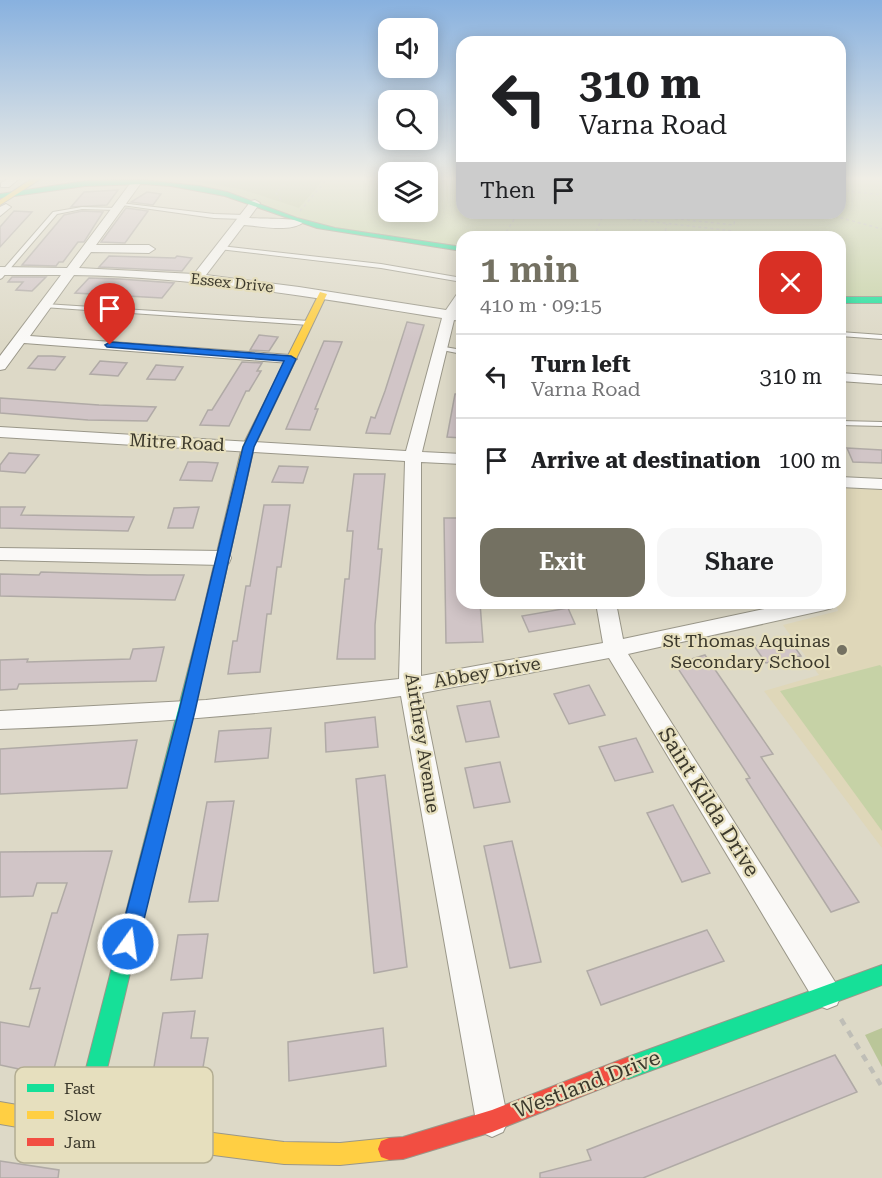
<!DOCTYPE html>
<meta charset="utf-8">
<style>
:root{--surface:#fff;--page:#f6f6f6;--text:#202124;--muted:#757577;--line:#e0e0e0;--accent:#747162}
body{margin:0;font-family:"Roboto Serif",serif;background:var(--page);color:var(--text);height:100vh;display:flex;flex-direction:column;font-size:22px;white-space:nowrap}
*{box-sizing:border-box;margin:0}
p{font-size:20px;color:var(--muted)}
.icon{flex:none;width:33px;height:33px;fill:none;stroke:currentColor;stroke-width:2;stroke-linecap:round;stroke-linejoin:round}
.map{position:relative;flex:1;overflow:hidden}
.panel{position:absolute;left:456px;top:231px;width:390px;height:378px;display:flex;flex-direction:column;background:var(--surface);border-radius:18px;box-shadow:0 3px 15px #0003}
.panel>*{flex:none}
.guide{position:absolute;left:456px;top:36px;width:390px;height:183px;border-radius:18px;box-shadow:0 3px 15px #0003;background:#fff;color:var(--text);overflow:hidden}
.buttons{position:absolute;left:378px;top:18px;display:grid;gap:12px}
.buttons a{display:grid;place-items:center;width:60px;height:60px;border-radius:12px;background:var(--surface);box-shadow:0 3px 15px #0003;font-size:30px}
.pin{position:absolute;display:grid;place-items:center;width:51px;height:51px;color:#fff;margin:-62px -26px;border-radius:50% 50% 50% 0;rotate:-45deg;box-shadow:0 0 6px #0007}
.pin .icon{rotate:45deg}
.me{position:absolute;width:66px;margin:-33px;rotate:14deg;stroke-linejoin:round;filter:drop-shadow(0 0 4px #0008)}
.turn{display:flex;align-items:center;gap:21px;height:126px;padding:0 24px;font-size:27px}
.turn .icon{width:78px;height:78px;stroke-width:2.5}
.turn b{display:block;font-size:42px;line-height:51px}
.then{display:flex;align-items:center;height:57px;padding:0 24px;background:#0003;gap:12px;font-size:22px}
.round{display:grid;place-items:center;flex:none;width:63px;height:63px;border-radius:18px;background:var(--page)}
.summary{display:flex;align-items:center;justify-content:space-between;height:102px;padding:0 24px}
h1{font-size:36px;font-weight:600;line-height:45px;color:var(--accent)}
.cta{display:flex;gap:12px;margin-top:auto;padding:12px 24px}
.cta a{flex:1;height:69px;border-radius:18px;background:var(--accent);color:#fff;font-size:24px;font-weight:600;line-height:69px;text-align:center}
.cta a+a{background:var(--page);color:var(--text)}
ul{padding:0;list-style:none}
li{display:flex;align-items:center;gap:18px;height:84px;padding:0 24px;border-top:2px solid var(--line)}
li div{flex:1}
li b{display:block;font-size:22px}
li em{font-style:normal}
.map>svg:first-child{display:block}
.built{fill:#dfd7b9}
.green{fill:#c6d2a6}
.forest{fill:#bac699}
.building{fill:#d1c5c7;stroke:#b0aaa6;stroke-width:1.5}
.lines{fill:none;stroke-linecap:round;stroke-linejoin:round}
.lane-casing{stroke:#9a9789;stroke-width:2}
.street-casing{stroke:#9a9789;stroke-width:2}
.fast-casing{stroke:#9a9789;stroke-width:2}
.slow-casing{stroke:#9a9789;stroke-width:2}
.jam-casing{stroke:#9a9789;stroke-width:2}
.path-far1{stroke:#bfbeb7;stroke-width:1.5;stroke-dasharray:3 3;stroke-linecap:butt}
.path{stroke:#bfbeb7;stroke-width:4.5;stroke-dasharray:7 7;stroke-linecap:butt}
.lane{fill:#faf9f7;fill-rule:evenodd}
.street{fill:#faf9f7;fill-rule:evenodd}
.fast{fill:#16e098;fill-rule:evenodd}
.slow{fill:#ffcf43;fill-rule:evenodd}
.jam{fill:#f24e42;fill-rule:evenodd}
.route{fill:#1a73e8;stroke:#114b97;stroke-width:1.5}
.poi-dot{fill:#747162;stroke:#e6dfbe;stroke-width:2}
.labels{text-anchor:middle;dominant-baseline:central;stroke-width:4.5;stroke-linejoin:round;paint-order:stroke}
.far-street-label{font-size:15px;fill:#3c392c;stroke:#e6dfbe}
.street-label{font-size:18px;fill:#3c392c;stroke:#e6dfbe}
.poi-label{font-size:18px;fill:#3c392c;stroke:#e6dfbe;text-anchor:end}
.near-street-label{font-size:21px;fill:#3c392c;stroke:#e6dfbe}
.key{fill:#e6dfbe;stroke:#b3ad92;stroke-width:1.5}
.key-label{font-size:16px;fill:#3c392c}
</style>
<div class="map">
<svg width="882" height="1178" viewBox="0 0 882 1178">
<rect width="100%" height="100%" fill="#ddd9c7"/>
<path class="built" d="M840,483L882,485V848L764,691L819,675L783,625L838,611L836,603H840Z"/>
<g class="green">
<path d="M89,178H388V212H428V178H462V213H840V178H882V300H840V237H462V247L298,222L255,203L177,185L88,184Z"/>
<path d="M880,665L882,667V831L780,691Z"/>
</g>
<g class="forest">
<path d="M202,178H325L299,208L241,189L186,180Z"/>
<path d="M882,1028V1067L865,1035Z"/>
</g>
<g class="building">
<path d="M118,190L107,205L71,207L84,192Z"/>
<path d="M147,192L161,194L153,205L131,202Z"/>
<path d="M126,208L148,211L125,243L101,242Z"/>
<path d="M14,211L32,212L0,247V227Z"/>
<path d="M82,211L103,212L84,242H78L63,262H59L56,266L22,265L64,215Z"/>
<path d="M109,256L175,258L177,256L192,258L182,271L99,267Z"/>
<path d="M12,277H46L32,291L16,290L23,282H8Z"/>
<path d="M89,278L120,279L174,283L162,298L75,293Z"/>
<path d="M407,322L424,325L390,434L366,433L371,417L375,418L385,391Z"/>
<path d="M259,335L278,337L269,351L250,350Z"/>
<path d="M324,341L342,342L315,409H318L310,430L286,429Z"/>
<path d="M38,356H52L65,357L55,370L28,368Z"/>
<path d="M100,361L113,362L127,363L118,376L90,374Z"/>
<path d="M242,362L262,363L257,371H261L249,391H246L229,426L200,425L208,410H212Z"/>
<path d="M156,365L169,366L183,367L175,380L147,379Z"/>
<path d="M455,394H462V438L447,437Z"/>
<path d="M0,398L99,405L156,407L147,421L88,420L0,413Z"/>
<path d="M847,448L882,450V463L853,462Z"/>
<path d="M9,453L39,455L25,473L0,471V465Z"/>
<path d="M188,462H203L218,463L212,481L180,480Z"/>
<path d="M279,466L308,467L303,483L272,482Z"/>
<path d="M354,474H385L378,549H382L375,625V659H337L345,579H349L353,531H347Z"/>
<path d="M264,505H290L281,567H277L271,614H267L260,672L228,674L233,641H237L246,586H250Z"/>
<path d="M0,507H25L21,515L134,517L128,531L0,528Z"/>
<path d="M199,507L193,528H168L174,508Z"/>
<path d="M444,518H462V603H480L483,642L446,643Z"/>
<path d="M41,572L148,575H184L175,600L0,596V574L39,575Z"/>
<path d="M568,608L575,624L529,632L522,616Z"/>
<path d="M789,639L801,656L766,663L754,646Z"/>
<path d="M164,647L156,681L19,684L17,689L0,690V660L28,659L27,662L130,659L133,649Z"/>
<path d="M705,655L773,754L761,757L859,902L831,912L746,779L750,778L675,664Z"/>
<path d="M589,685L605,715L569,724L554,694Z"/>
<path d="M490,701L499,737L466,742L457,706Z"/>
<path d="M375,717L378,747L326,752L325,723Z"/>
<path d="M271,728L268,758L215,762L219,731Z"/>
<path d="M636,738L653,772L615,781L599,747Z"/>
<path d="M137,740L127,788L0,794V749Z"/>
<path d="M500,762L510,802L474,808L465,768Z"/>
<path d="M385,775L407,967L374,973L356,779Z"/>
<path d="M234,801L218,901L189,902L207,802Z"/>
<path d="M673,805L682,822L710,873L682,882L647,813Z"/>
<path d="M512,841L541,962L510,968L484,846Z"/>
<path d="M112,851L52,1076L0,1065V1022L29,1027L40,988L30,989L52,913H57L67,883H37L33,896L0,897V852Z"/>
<path d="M707,930L724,961L601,1005L587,971Z"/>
<path d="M208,934L202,978L171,980L178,935Z"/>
<path d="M195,1011L191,1038H208L200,1085H151L163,1013Z"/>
<path d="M383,1028L386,1066L289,1081L288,1042Z"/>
<path d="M835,1055L857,1092L643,1178H540V1173L591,1160L587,1150Z"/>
<path d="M0,1161L59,1170L58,1178H0Z"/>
</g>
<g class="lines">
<defs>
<g id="lane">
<path d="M120,203L214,214L244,215L247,217L244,219L214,218L122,205H120Z"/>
<path d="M82,207L118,208L120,209L118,210L82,209L57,214L2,278L0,279V273L53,212Z"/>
<path d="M221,246L381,264L462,278V282L381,268L219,249V247Z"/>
<path d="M45,304L309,321L312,323L309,325L43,307L42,306Z"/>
<path d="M840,332L882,335V339L840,336Z"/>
<path d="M439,346L462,350V354L437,349L436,348Z"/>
<path d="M840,421L882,422V426L840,425Z"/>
</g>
<g id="street">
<path d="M9,178H20L9,187H1V183Z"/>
<path d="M136,180L141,183L96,245H149L155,249L149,253L91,252L79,268L194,274L251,201L255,200L260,203L249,218C259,219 299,218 304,222C290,233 261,226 244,225L206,275L299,287L446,310L457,294L462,293V306L458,312L462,313V321L454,320L422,452L462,454V464L421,462V676L603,643L596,603H616L623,639L792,603H835L832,608L825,610L628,654L837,985L841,995L837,1005L827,1009L817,1005L609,658L422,693L508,1121L503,1132L492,1137L481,1132L476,1121L401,696C268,715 134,724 0,729V711L206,700L399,679L405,461L0,437V427L406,451L442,318C319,298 198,277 74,275L30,336L290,355L297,359L290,363L24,343L5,369L0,370V356L61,275H0V267L67,268L132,181Z"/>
<path d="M6,204L11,207L0,216V207Z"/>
<path d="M840,373L882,376V384L840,381Z"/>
<path d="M840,477L882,479V489L840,487Z"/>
<path d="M0,548L222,551L229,553L231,558L229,563L222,565L0,560Z"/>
</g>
<g id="fast">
<path d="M143,180L199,186L227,192L297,218L335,228L462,247V251L317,228L225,196L171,186L143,184L85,186L0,198V194L85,181Z"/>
<rect x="840" y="297" width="42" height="6"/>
<path d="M208,615L213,616L215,620L93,1127L90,1135L82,1138L74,1135L71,1127L201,620L203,616Z"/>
<path d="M882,965V985L628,1079L621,1075L617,1068L621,1061L628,1057Z"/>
</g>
<g id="slow">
<path d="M33,178H42L0,205V200Z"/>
<path d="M320,292L327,294L254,447L215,620L213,624H203L201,620L242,447Z"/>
<path d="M0,1102L82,1116L284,1142L340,1143L389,1138L397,1141L400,1149L397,1157L389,1160L340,1165L284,1164L82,1138L0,1124Z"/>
</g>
<path id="jam" d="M628,1057L635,1061L639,1068L635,1075L492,1132L403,1159L389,1160L381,1157L378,1149L381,1141L389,1138L403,1137L492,1110Z"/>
</defs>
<use href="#lane" class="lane-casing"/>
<use href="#street" class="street-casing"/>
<use href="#fast" class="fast-casing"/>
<use href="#slow" class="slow-casing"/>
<use href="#jam" class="jam-casing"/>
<g class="path-far1">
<path d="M840,190L882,195"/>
<path d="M281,200L276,193L289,178"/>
<path d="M300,211L328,178"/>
<path d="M823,213L882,229"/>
<path d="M603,216L733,231L732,237"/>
<path d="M669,218L734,225L736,213"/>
<path d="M503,237L518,213"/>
<path d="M594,237L604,213"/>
<path d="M664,237L667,224"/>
</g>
<path class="path" d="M841,1019L882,1087"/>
<use href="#lane" class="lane"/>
<use href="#street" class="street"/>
<use href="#fast" class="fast"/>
<use href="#slow" class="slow"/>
<use href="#jam" class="jam"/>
</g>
<linearGradient id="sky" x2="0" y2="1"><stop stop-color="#88b1df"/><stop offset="0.52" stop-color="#f0eee6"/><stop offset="1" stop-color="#f0eee6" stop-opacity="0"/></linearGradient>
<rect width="882" height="343" fill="url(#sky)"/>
<path class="route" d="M110,342L291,356L296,359L254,447L195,711L138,944L135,951L128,954L121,951L118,944L179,711L243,447L284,361L107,347L105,345Z"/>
<circle class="poi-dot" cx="842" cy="650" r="6"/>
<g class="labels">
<g class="far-street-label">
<text transform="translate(232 283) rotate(6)">Essex Drive</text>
</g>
<g class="street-label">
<text transform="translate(177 442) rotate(3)">Mitre Road</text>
<text transform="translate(487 672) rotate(-10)">Abbey Drive</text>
<text transform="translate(423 743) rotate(81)">Airthrey Avenue</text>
</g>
<g class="poi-label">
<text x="830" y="640">St Thomas Aquinas<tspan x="830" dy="21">Secondary School</tspan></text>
</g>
<g class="near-street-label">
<text transform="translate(709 802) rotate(58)">Saint Kilda Drive</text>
<text transform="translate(587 1084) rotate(-21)">Westland Drive</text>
</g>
</g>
<rect x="15" y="1067" width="198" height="96" rx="9" class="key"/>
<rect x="27" y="1084" width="27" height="8" fill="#16e098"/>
<rect x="27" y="1111" width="27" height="8" fill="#ffcf43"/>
<rect x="27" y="1138" width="27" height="8" fill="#f24e42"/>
<g class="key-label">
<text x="64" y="1094">Fast</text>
<text x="64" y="1121">Slow</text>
<text x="64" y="1148">Jam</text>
</g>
</svg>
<div class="buttons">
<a><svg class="icon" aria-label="sound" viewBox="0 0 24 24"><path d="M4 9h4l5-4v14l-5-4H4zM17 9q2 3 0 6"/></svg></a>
<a><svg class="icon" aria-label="search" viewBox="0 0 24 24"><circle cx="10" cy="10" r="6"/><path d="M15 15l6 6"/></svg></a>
<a><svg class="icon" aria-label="layers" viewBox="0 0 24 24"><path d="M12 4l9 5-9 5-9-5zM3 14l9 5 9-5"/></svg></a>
</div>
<div class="pin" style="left:110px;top:345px;background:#d93025"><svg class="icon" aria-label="arrive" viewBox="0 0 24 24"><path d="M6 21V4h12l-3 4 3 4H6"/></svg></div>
<svg class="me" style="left:128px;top:944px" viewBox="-20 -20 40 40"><circle r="17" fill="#1a73e8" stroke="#fff" stroke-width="3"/><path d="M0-11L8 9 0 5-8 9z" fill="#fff"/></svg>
<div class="guide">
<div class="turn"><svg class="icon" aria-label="left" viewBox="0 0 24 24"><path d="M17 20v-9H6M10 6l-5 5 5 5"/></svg><div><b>310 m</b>Varna Road</div></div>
<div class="then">Then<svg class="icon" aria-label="arrive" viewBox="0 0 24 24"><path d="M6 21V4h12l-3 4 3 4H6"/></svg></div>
</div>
<section class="panel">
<div class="summary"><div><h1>1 min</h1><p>410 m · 09:15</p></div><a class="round" style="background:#d93025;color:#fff"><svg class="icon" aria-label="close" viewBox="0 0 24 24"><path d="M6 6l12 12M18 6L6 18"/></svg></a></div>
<ul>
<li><svg class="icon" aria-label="left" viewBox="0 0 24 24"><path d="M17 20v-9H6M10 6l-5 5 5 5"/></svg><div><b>Turn left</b><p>Varna Road</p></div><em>310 m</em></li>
<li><svg class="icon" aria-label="arrive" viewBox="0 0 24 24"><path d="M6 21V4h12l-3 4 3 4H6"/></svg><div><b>Arrive at destination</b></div><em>100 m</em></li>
</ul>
<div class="cta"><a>Exit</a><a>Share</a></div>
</section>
</div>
